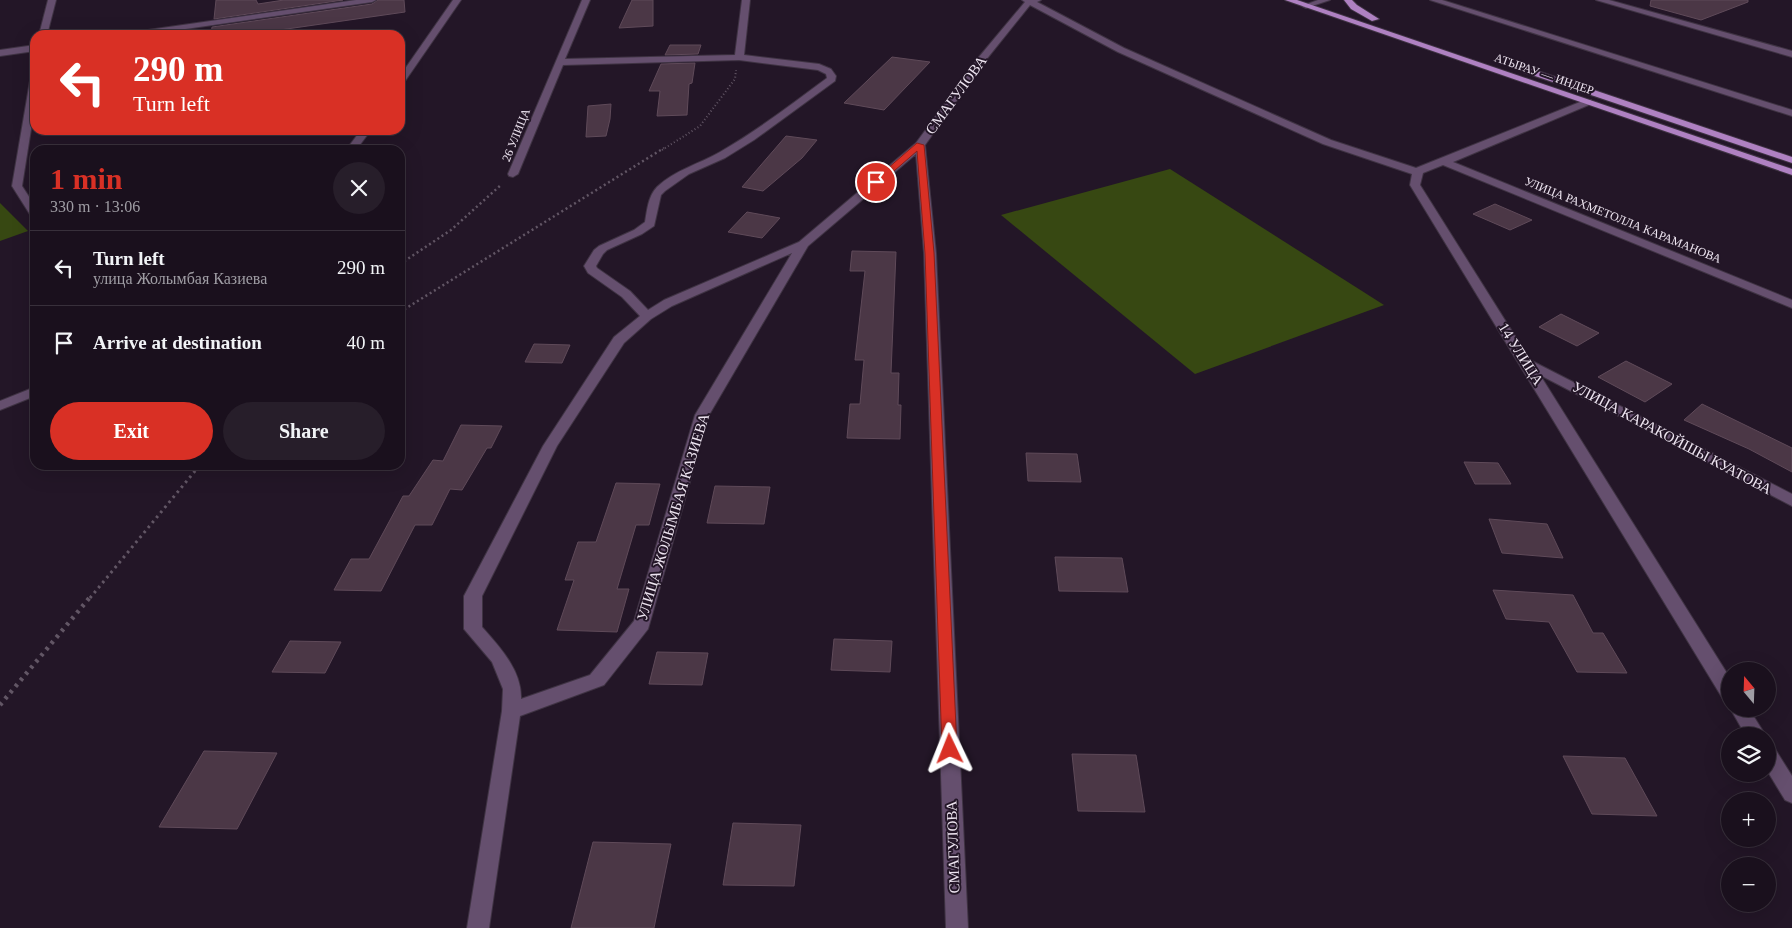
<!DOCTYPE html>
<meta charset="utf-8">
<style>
:root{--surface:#1a101d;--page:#271e2a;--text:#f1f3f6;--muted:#9f9da4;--line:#38303b;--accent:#d93025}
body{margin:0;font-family:Georgia,serif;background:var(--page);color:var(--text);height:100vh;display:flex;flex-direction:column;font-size:19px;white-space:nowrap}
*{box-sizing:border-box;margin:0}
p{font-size:16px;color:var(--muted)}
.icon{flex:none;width:28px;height:28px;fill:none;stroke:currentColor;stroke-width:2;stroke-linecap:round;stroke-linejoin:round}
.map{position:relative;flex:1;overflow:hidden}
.side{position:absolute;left:30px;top:145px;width:375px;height:325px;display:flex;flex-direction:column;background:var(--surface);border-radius:15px;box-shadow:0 5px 20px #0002,0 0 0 1px var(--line)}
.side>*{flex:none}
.hud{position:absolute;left:30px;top:30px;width:375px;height:105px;border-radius:15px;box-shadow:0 5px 20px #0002,0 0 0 1px var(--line);background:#d93025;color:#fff;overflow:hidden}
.needle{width:32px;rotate:341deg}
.controls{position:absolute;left:1721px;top:662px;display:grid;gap:10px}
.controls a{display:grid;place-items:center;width:55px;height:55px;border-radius:50%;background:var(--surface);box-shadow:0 5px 20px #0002,0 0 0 1px var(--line);font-size:25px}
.pin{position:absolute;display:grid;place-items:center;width:42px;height:42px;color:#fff;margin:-21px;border:2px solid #fff;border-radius:50%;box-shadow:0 1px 5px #0007}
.me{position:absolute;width:55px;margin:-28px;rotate:358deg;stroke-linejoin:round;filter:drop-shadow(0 0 4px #0008)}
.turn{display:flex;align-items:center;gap:18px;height:105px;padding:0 20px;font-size:22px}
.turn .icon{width:65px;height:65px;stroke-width:2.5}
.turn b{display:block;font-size:35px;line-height:42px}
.round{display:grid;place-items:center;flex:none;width:52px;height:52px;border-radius:26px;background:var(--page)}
.summary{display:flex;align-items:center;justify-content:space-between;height:85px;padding:0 20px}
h1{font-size:30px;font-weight:800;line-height:38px;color:var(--accent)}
.cta{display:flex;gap:10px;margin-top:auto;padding:10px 20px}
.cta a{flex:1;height:58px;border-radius:30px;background:var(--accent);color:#fff;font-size:20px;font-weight:800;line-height:58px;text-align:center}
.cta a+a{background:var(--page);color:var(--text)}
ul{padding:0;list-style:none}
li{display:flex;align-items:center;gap:15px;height:75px;padding:0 20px;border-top:1px solid var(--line)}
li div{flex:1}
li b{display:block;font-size:19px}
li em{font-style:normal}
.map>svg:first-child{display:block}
.green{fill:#374812}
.building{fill:#4b3746;stroke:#5f4a59}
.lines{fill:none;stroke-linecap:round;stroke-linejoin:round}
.minor-casing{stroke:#3f3343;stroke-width:2}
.major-casing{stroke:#3f3343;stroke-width:2}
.path-far3{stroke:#625665;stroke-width:2;stroke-dasharray:1 2.5;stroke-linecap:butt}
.path-far2{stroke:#625665;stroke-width:2.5;stroke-dasharray:2 3;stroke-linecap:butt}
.path-far1{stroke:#625665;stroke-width:3;stroke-dasharray:2.5 4;stroke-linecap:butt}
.path{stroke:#625665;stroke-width:4.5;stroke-dasharray:3 5;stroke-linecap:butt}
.minor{fill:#654f6e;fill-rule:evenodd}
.major{fill:#af81c2;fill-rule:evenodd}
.route{fill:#d93025;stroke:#8d1f18}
.labels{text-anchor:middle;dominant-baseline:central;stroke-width:4;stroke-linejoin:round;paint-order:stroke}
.far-street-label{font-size:12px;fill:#ede4f0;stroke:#231627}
.street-label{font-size:15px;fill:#ede4f0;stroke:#231627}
</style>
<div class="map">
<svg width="1792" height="928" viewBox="0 0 1792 928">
<rect width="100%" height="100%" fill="#231627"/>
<g class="green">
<path d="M1170,169L1384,305L1195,374L1001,215Z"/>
<path d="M0,203L28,231L0,241Z"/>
</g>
<g class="building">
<path d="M216,0H256L258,4L284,0H343L214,19Z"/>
<path d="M378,0H404L405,12L245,35H211L212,27L372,4Z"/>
<path d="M632,0H653V26L619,28Z"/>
<path d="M1651,0H1748V2L1701,20L1650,6Z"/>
<path d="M670,45H701L698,54L665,55Z"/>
<path d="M892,57L930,62L884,110L844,103Z"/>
<path d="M695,63L692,83L689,84L687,115L657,116L660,91H649L661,64Z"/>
<path d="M611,104L610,119L606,136L586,137L588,106Z"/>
<path d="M786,136L817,140L802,158L763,191L742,187Z"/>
<path d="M1495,204L1532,220L1510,230L1473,214Z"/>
<path d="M747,212L780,218L762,238L728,232Z"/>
<path d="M852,251L896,252L891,373H899L898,405H901L900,439L847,438L850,404H860L864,360H855L865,271H850Z"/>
<path d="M1561,314L1599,333L1577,346L1539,327Z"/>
<path d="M534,344L570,345L562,363L525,362Z"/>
<path d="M1626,361L1672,384L1645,402L1598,377Z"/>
<path d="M1702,404L1792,448V472L1749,449L1684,420Z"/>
<path d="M461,425L502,426L491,448H487L462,490L450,489L432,525H415L381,591L334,590L351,559H369L403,496H409L433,460L443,461Z"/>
<path d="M1026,453L1077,454L1081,482L1028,481Z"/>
<path d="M1464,462L1498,463L1511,484H1475Z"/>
<path d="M616,483L660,484L649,525H636L617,589H629L617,632L557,630L574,580H565L578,542H596Z"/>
<path d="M715,486L770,487L764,524L707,523Z"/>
<path d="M1489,519L1547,524L1563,558L1502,553Z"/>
<path d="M1055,557L1122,558L1128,592L1059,591Z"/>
<path d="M1493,590L1573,595L1593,633H1603L1627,673L1577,672L1549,622L1506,619Z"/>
<path d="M834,639L892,641L890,672L831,670Z"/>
<path d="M290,641L341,642L325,673L272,672Z"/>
<path d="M657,652L708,653L702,685L649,684Z"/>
<path d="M204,751L277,753L237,829L159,827Z"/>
<path d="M1072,754L1136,755L1145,812L1078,811Z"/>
<path d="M1563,756L1625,758L1657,816L1592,814Z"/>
<path d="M733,823L801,825L794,886L723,885Z"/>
<path d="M593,842L671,844L654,928H571Z"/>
</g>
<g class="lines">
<defs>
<g id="minor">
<path d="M48,0H56L47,35H39Z"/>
<path d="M356,0H376L372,2L144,35H123L127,33Z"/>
<path d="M453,0H461L403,84L400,85V76Z"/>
<path d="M582,0H590L565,59L735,55L742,0H750L744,55L819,64L831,69L836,76L835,81L754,140L725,158L689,174L665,191L661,195L654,226L642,234L607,250L603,254L596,266L597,268L630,291L648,310L664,300L799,242L916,143L979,57L1025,2L1022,0H1041L1037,2L1124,48L1331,140L1416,168L1585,100H1591V104L1453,162L1792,300V308L1443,165L1423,173L1420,185L1530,360L1792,494V506L1540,375L1730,678V702L1723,699L1410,185L1412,174L1323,144L1118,52L1030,5L985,61L925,145L936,253L968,928H946L924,253L916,154L808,246L709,415L648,629L604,685L520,716L489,928H467L502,711L503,689L492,662L464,629V596L543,446L614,337L640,316L622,297L588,273L584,266L594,250L599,246L634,230L645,222C647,211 648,196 657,187C675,170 699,164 720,152C758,130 792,104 827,78L826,74L818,70L739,60L563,65L518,174L513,177L509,176L508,174ZM792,253L695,415L634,621L590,675L521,699C522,671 500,647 482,627V596L557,446L624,343L651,319L672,306Z"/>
<path d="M1318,0H1330L1306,8L1302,6Z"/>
<path d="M1430,0H1442L1792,110V116Z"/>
<path d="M1596,0H1609L1792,51V57Z"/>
<path d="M35,45V51L0,56V50Z"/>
<path d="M35,72V104L22,186L35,206V217L31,216L12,186L31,75Z"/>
<path d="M361,130H371L356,150H346Z"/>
<path d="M35,387V396L0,410V401Z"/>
<path d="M1730,708L1749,709L1766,736H1746Z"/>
<path d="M1768,746L1775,749L1792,776V803L1785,800L1768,772Z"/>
</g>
<g id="major">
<path d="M1285,0H1297L1792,169V175Z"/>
<path d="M1344,0H1352L1357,5L1379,19L1372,21L1351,9Z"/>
<path d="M1526,67L1792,157V163L1523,72L1522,70Z"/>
</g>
</defs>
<use href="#minor" class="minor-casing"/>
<use href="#major" class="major-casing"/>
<path class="path-far3" d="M662,150L700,126L735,79L736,70"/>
<g class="path-far2">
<path d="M400,264L451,230L502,184"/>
<path d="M400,312L664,148"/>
</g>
<path class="path-far1" d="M90,598L200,465"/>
<path class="path" d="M0,705L91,596"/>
<use href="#minor" class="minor"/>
<use href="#major" class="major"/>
</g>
<path class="route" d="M917,143L924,145L934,253L957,749L955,754L950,756L944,754L942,749L925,253L917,151L879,184L872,182Z"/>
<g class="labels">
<g class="far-street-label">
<text transform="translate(1544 74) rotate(19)">АТЫРАУ — ИНДЕР</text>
<text transform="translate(516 135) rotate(-68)">26 УЛИЦА</text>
<text transform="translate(1623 220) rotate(22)">УЛИЦА РАХМЕТОЛЛА КАРАМАНОВА</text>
</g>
<g class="street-label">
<text transform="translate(956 95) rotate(-54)">СМАГУЛОВА</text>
<text transform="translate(1521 354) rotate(58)">14 УЛИЦА</text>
<text transform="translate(1672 438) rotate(28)">УЛИЦА КАРАКОЙШЫ КУАТОВА</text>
<text transform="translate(673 517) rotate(-73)">УЛИЦА ЖОЛЫМБАЯ КАЗИЕВА</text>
<text transform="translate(953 847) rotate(-92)">СМАГУЛОВА</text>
</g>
</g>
</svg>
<div class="controls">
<a><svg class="needle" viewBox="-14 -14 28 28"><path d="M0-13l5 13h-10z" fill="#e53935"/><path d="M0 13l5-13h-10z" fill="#9f9da4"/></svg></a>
<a><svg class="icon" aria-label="layers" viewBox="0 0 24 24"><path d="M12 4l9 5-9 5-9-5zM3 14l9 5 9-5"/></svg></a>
<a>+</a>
<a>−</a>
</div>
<div class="pin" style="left:876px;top:182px;background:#d93025"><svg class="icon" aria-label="arrive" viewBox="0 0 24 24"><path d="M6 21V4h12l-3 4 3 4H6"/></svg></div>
<svg class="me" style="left:950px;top:749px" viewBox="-20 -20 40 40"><path d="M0-17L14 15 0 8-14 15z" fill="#d93025" stroke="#fff" stroke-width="4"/></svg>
<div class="hud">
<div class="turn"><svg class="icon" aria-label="left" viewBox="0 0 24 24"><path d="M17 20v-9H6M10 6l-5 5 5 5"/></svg><div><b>290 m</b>Turn left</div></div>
</div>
<section class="side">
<div class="summary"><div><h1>1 min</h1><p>330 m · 13:06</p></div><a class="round"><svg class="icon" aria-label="close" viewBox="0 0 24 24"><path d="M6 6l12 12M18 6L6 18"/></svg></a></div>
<ul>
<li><svg class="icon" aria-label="left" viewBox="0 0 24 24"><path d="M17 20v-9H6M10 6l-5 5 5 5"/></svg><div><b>Turn left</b><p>улица Жолымбая Казиева</p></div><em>290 m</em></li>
<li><svg class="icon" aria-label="arrive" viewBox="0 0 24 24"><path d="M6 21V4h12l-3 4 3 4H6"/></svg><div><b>Arrive at destination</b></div><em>40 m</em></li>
</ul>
<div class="cta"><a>Exit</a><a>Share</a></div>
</section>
</div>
